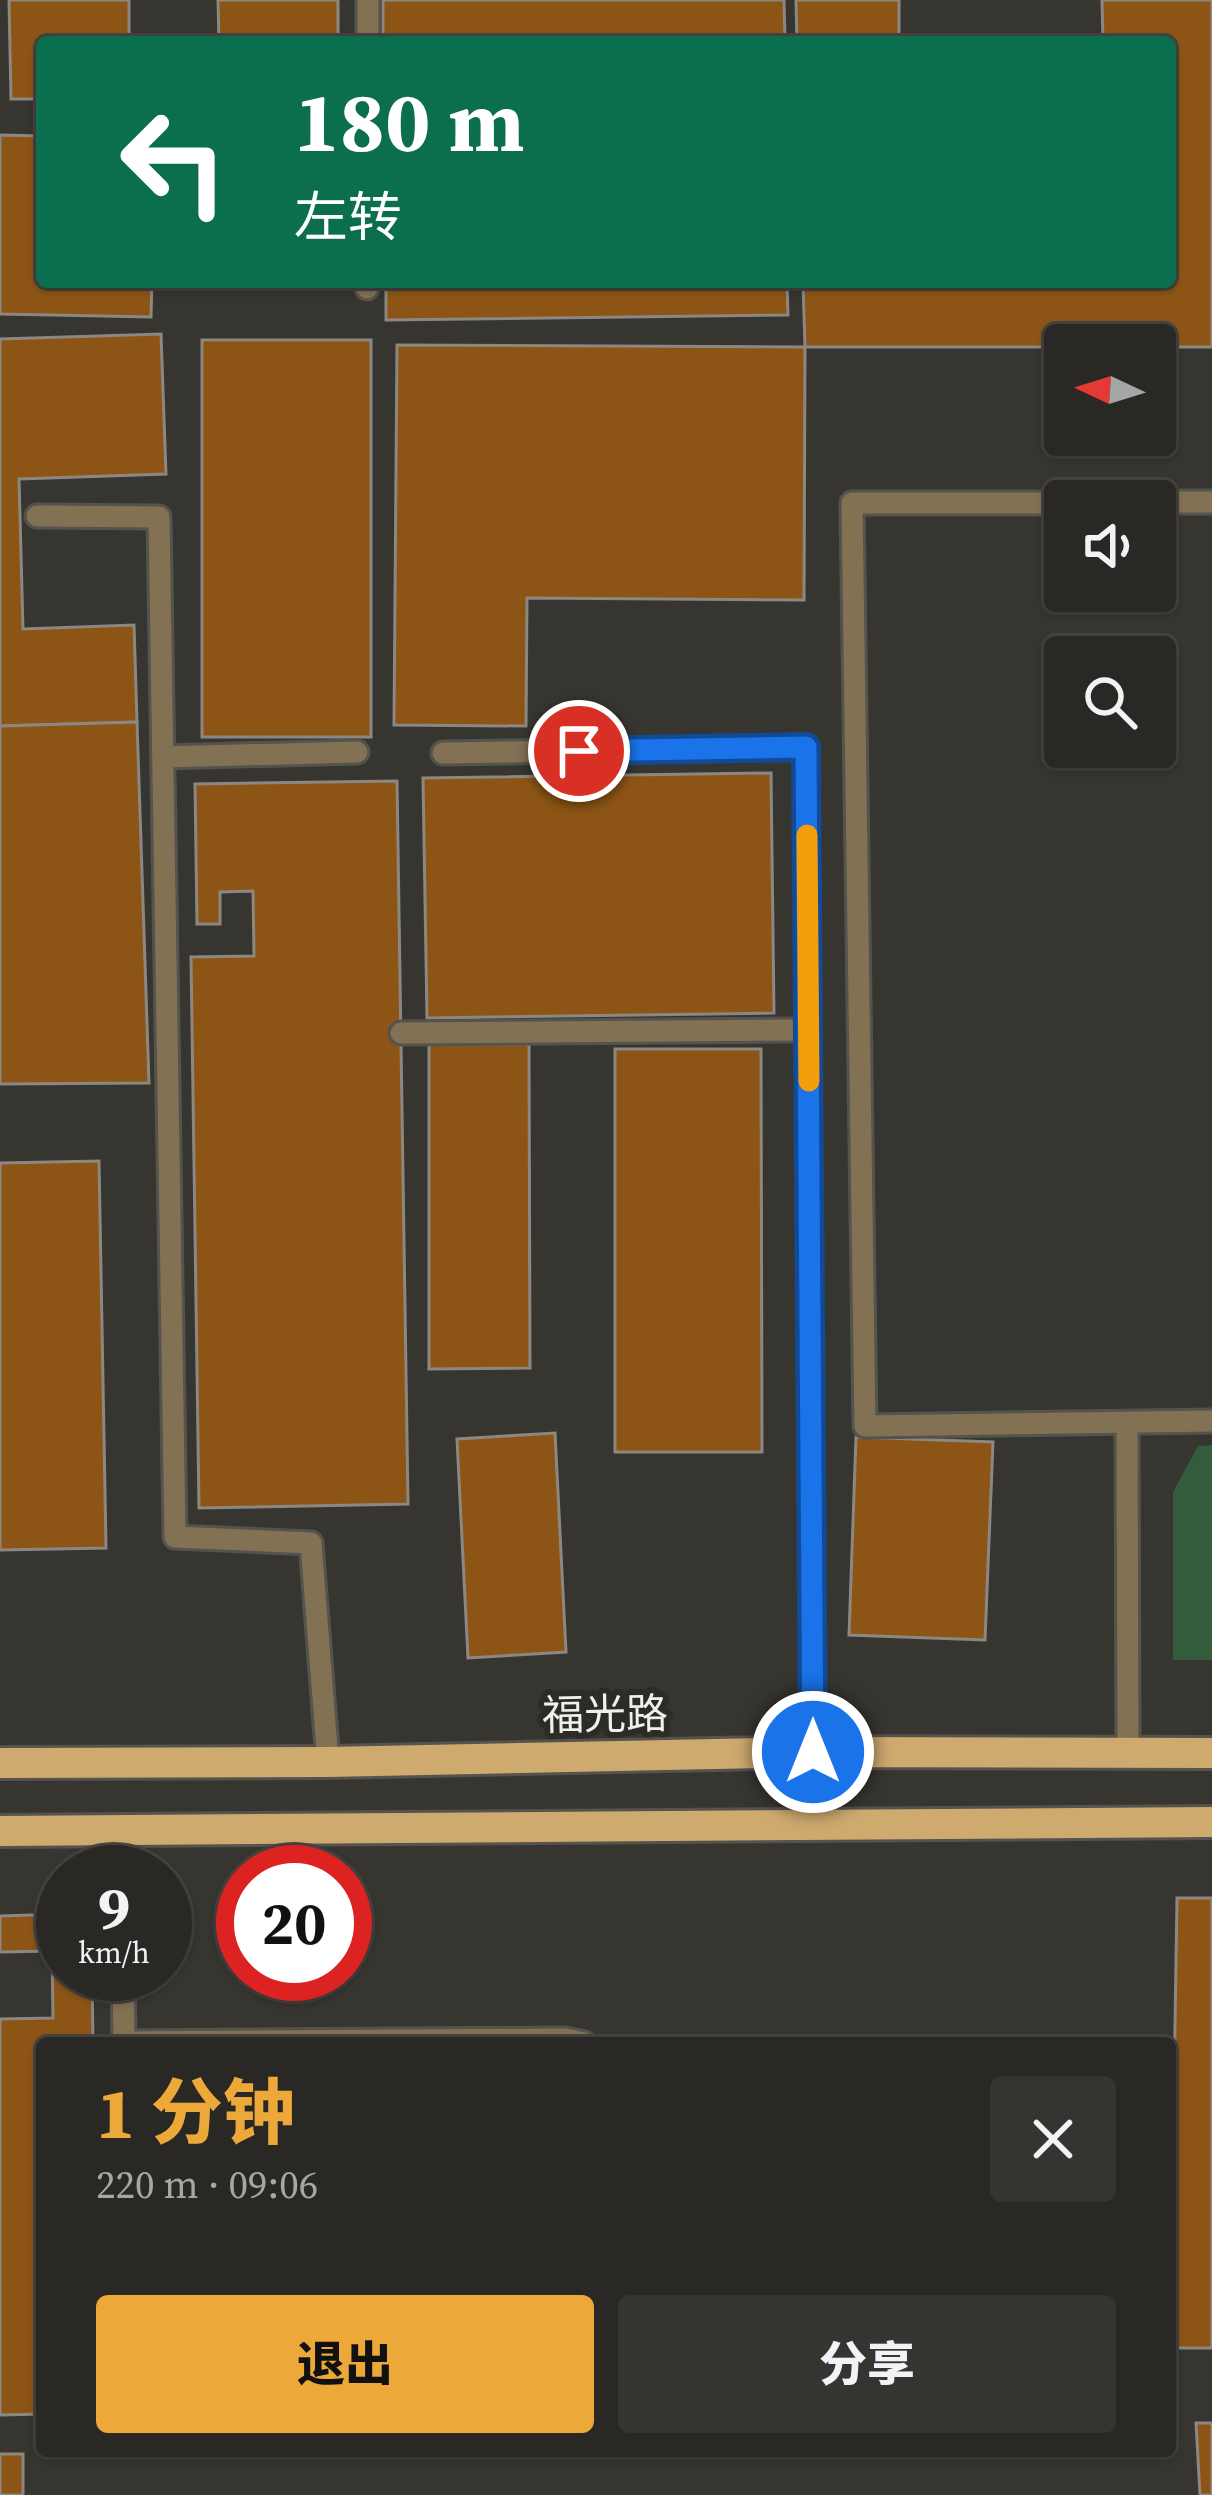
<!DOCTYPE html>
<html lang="zh">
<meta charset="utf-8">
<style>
:root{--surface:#292824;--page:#353431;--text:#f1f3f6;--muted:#a5a6a6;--line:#454441;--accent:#eca93a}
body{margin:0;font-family:"Source Serif 4","Noto Sans SC",serif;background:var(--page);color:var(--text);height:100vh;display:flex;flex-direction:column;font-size:45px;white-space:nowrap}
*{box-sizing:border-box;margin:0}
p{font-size:39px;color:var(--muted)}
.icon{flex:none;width:66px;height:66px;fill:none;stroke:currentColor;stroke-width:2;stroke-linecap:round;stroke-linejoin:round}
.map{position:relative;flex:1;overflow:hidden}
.details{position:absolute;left:36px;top:2037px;width:1140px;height:420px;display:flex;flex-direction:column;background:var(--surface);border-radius:12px;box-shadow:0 3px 9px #0004,0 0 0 3px var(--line)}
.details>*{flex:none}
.top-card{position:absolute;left:36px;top:36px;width:1140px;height:252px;border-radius:12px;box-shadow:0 3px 9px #0004,0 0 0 3px var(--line);background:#0b6e4f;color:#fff;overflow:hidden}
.needle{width:78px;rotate:274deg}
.controls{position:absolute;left:1044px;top:324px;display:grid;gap:24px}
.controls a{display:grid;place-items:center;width:132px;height:132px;border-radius:12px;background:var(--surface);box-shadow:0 3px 9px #0004,0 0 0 3px var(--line);font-size:60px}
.speed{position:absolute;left:36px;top:1845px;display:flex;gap:24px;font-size:60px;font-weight:700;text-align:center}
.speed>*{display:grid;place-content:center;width:156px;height:156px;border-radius:50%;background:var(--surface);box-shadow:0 3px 9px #0004,0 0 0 3px var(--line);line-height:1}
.speed small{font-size:30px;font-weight:400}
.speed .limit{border:18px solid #d22;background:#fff;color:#111}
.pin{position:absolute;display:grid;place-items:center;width:102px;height:102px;color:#fff;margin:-51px;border:6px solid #fff;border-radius:50%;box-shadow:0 3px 12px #0007}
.me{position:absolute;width:132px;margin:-66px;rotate:0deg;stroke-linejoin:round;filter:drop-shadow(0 0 9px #0008)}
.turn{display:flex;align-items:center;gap:42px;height:252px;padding:0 60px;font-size:54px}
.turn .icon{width:156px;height:156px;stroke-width:2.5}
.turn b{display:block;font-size:84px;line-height:102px}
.round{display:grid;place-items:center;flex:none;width:126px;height:126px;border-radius:12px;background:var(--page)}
.head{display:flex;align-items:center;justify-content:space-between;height:204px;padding:0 60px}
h1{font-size:72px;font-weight:800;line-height:90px;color:var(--accent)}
.primary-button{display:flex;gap:24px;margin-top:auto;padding:24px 60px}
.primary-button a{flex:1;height:138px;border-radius:12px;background:var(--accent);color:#111;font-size:48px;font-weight:800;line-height:138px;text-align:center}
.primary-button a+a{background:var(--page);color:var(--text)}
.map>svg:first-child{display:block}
.green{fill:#335c3d}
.building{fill:#8c5515;stroke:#8d8782;stroke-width:3}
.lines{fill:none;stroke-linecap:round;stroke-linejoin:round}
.lane-casing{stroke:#55534e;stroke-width:27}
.primary-casing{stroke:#55534e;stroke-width:36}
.lane{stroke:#837154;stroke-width:21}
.primary{stroke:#cfaa6f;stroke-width:30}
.route-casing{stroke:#114b97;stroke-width:30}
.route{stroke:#1a73e8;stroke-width:21}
.slow{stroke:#f59e0b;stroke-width:21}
.labels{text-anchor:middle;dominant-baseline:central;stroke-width:12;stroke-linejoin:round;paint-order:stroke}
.street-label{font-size:42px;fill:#f1f0ec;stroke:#2d2b26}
</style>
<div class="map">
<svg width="1212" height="2495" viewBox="0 0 1212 2495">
<rect width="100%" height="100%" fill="#373530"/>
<path class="green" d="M1212,1445V1660H1173V1492L1198,1446Z"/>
<g class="building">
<path d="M9,0H129V42H42V99H11Z"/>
<path d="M218,0H338V42H219Z"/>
<path d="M383,0H784L785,42H383Z"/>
<path d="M796,0H899V42H797Z"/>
<path d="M1102,0H1212V347H805L803,282H1170V42H1103Z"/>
<path d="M0,135L42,136V282H152L151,317L0,314Z"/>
<path d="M386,282H787L788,315L386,320Z"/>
<path d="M161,334L166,474L19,479L23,629L134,625L137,722L0,726V339Z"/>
<rect x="202" y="340" width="169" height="397"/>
<path d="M397,345L805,347L804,600L527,598L526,726L394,725Z"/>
<path d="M137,722L149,1083L0,1084V726Z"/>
<path d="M771,773L774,1013L427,1018L423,778Z"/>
<path d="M397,781L408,1504L199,1508L191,957L254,956L253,891L220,892V924H197L195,784Z"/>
<path d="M429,1044H529L530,1368L429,1369Z"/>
<path d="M615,1049H761L762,1452H615Z"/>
<path d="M99,1161L106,1548L0,1550V1163Z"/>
<path d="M555,1433L566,1652L468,1658L457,1439Z"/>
<path d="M856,1437L993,1442L985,1640L849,1635Z"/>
<path d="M1177,1898H1212V2348H1170Z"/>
<path d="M63,1914V1974H92L93,2043H42V2414L0,2415V2019L53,2018L52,1951L0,1952V1916Z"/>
<path d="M1196,2423H1212V2495H1200Z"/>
<rect x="0" y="2454" width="23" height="41"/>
</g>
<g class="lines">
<defs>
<g id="lane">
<path d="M368,42V0"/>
<path d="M367,288V282"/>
<path d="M1155,502H1212"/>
<path d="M1065,503H852L865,1426L1212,1421"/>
<path d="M37,516L159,517L175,1537L311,1543L328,1762"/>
<path d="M443,753L806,747L813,1752"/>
<path d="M163,757L357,752"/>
<path d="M401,1033L808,1030"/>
<path d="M1127,1423L1128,1754"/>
<path d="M122,1831V1872"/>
<path d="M123,1974L124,2043"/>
<path d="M124,2042L565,2039L584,2043"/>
</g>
<g id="primary">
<path d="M0,1763L328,1762L813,1752L1212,1753"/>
<path d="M0,1831L1212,1822"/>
</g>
</defs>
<use href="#lane" class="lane-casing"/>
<use href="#primary" class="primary-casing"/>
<use href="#lane" class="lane"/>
<use href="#primary" class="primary"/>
</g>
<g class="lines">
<defs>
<path id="route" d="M579,751L806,747L813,1752"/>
</defs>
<use href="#route" class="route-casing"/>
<use href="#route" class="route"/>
<path class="slow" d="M807,835L809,1081"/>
</g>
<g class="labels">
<g class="street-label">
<text transform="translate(605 1714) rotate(-1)">福光路</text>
</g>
</g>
</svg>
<div class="controls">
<a><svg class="needle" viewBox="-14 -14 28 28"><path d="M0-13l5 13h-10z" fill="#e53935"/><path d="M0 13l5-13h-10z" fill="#a5a6a6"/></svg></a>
<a><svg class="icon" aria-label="sound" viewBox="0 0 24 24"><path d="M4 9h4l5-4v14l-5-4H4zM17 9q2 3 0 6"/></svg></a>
<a><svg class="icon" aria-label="search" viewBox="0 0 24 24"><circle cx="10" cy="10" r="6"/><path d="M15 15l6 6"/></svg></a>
</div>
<div class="speed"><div>9<small>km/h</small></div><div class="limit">20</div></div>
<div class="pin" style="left:579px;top:751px;background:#d93025"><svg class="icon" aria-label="arrive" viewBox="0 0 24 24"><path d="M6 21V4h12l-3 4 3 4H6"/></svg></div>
<svg class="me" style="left:813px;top:1752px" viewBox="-20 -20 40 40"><circle r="17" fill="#1a73e8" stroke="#fff" stroke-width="3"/><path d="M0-11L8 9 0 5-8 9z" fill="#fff"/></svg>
<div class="top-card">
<div class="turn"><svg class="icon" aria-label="left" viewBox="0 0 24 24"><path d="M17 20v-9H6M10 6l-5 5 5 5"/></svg><div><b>180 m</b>左转</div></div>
</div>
<section class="details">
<div class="head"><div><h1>1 分钟</h1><p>220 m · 09:06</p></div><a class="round"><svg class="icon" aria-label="close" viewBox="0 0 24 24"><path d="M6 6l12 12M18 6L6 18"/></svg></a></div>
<div class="primary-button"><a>退出</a><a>分享</a></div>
</section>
</div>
